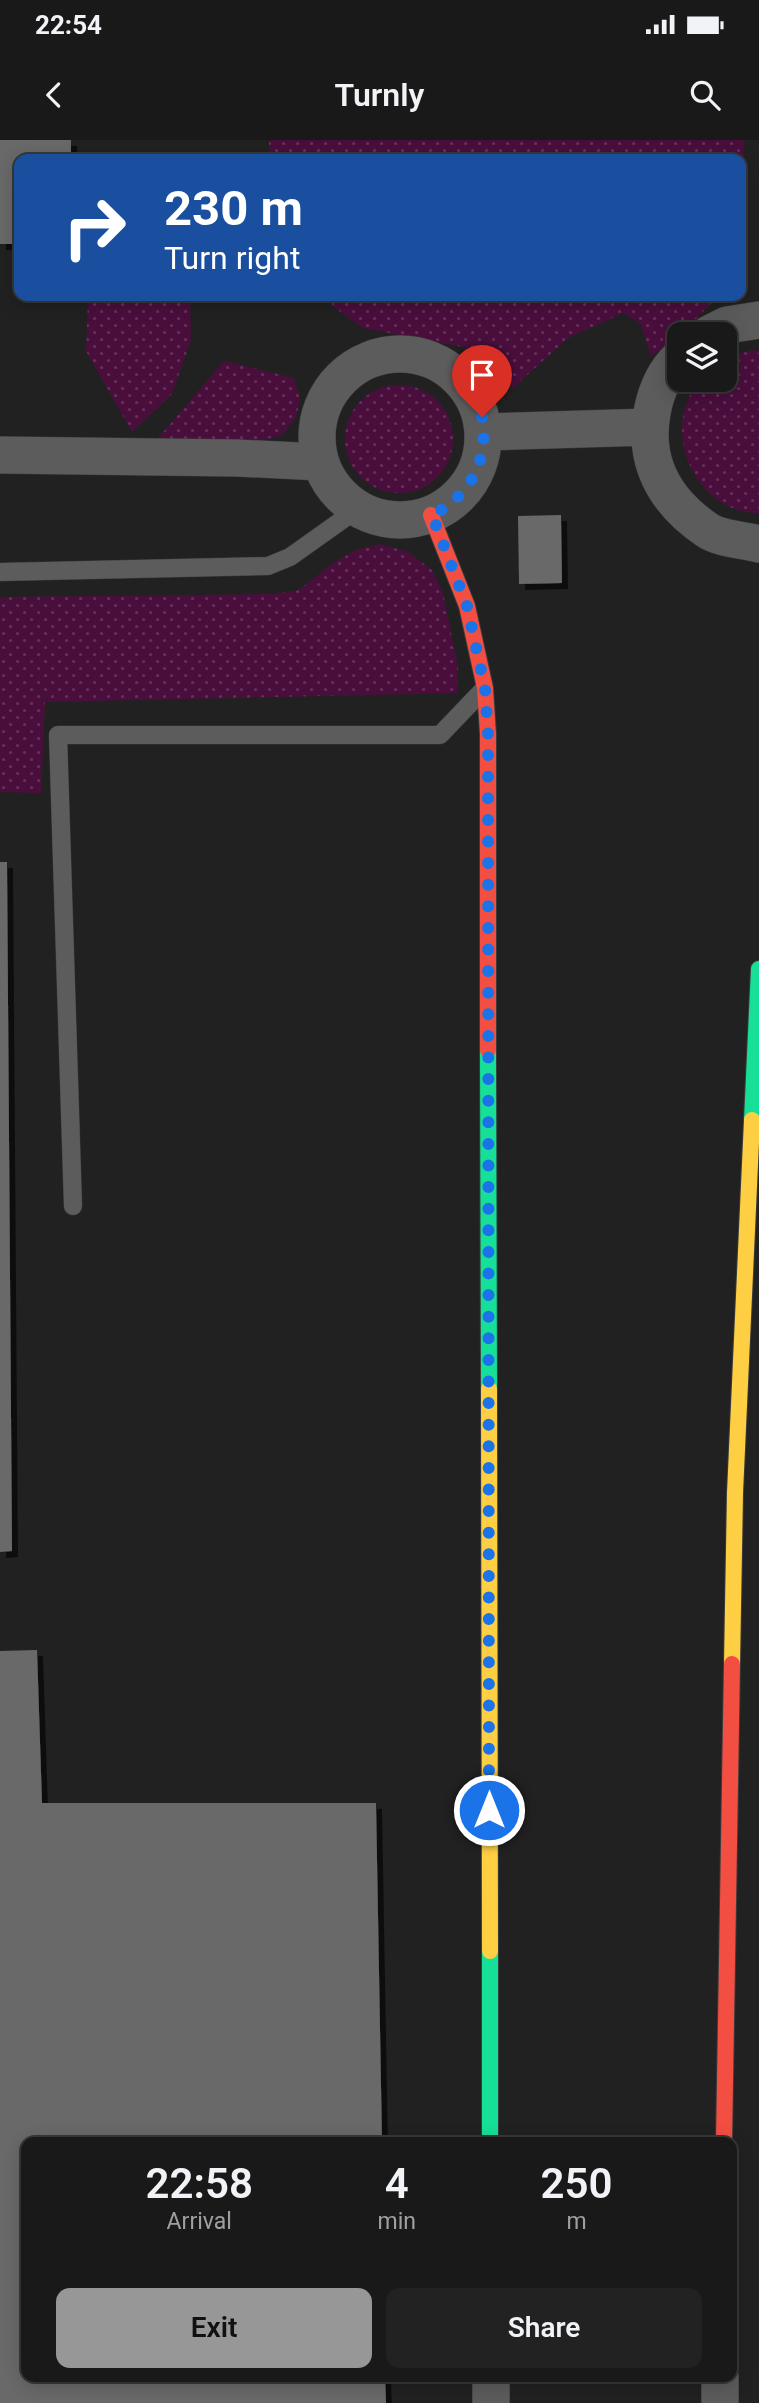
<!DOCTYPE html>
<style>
:root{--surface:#191919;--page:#222;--text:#f1f3f6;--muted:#9fa0a2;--line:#373838;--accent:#989797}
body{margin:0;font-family:Roboto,sans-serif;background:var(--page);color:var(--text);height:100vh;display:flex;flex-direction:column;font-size:26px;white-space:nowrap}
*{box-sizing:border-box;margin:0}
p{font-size:23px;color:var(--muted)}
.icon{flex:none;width:38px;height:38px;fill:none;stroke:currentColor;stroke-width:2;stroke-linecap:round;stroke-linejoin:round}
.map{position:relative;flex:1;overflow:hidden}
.drawer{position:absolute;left:21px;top:1997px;width:716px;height:245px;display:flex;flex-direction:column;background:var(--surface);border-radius:14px;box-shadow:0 4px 18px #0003,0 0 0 2px var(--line)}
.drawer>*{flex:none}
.hud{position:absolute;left:14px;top:14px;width:732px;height:147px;border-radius:14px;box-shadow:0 4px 18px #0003,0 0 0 2px var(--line);background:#1a4fa0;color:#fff;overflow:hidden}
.controls{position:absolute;left:667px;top:182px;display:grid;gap:14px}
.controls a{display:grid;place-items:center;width:70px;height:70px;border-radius:14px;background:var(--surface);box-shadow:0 4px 18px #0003,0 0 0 2px var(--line);font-size:35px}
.pin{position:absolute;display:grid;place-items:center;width:60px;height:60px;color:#fff;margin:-72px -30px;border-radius:50% 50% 50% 0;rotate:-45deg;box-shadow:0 0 7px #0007}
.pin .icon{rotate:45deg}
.me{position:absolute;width:77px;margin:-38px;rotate:0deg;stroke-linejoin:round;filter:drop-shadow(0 0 5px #0008)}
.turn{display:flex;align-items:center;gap:24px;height:147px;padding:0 35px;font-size:32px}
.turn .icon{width:91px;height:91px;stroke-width:2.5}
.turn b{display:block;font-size:49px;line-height:60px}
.eta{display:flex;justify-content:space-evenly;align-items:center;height:119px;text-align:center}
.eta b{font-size:42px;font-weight:600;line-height:49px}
.primary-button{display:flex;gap:14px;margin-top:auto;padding:14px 35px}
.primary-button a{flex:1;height:80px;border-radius:14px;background:var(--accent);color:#111;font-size:28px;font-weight:600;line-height:80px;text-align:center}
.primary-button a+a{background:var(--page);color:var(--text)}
.status{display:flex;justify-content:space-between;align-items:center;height:49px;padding:0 35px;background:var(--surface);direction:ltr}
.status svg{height:19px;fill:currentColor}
header{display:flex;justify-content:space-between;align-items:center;height:91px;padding:0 35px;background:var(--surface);font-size:32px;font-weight:600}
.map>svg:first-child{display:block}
.grass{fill:url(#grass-dots)}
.building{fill:#696969;filter:url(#shadow)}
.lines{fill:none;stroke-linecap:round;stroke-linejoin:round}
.lane-casing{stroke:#3b3b3b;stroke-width:19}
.street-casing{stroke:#3b3b3b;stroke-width:38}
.fast-casing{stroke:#3b3b3b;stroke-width:18}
.slow-casing{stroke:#3b3b3b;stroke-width:18}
.jam-casing{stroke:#3b3b3b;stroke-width:18}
.lane{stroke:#5d5c5d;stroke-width:18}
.street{stroke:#5d5c5d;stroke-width:37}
.fast{stroke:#16e098;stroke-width:16}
.slow{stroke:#ffcf43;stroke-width:16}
.jam{stroke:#f24e42;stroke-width:16}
.route{stroke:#1a73e8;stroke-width:12;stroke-dasharray:0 21.6}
</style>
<div class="status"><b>22:54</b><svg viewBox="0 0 49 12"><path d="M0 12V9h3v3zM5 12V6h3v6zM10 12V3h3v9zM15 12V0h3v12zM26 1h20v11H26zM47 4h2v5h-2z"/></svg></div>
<header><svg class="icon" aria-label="back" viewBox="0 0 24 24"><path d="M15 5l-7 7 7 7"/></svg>Turnly<svg class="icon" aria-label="search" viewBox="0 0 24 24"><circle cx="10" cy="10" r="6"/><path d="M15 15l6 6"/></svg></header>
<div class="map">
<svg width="759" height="2263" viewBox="0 0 759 2263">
<defs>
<pattern id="grass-dots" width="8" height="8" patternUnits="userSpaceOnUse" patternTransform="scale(1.75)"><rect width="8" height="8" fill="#4a0e3d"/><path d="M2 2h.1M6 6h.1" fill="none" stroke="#633058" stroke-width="1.8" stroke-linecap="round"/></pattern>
<filter id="shadow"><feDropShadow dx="6" dy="6" stdDeviation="0" flood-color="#0009"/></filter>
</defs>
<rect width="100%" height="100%" fill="#212121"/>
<g class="grass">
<path d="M269,0H744L742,98L740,103V19H269Z"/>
<path d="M326,156H718L694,181L651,217L641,184L623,173L568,198L513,248L464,207L363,188L335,168Z"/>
<path d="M190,157L191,200L172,254L132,292L86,211L88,159Z"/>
<path d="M752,210L759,211V373C695,374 657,287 701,240H724L725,221L736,214Z"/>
<path d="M224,221L294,238L300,260L296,277L282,295L260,301L154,303Z"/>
<circle cx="399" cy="299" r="54"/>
<path d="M380,404L408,412L432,430L443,453L458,527L457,553L45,562L41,653L0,652V457L275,454L299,450L333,423L356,410Z"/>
</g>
<g class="building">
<path d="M0,0H71V19H19V104H0Z"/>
<path d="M561,375L562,443L519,444L518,376Z"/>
<path d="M0,722H7L12,1411L0,1412Z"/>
<path d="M37,1510L42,1663H376L382,2002H26V2236H385L386,2263H0V1511Z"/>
</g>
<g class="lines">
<defs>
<g id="lane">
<path d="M0,432L268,426L290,417L359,368"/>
<path d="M73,1066L58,595H440L484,549"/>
</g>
<g id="street">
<path d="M709,194L727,185L759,180"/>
<circle cx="400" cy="297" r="83"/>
<path d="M679,218C652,244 643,294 656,329C665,354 685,375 707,390C720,399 744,400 759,404"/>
<path d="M485,292L650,287"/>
<path d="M0,315L237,318L320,322"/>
<path d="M491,2236V2263"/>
<path d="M720,2263V2236"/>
</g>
<g id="fast">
<path d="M488,910L489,1249"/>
<path d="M752,980L759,829"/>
<path d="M490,1811V2002"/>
</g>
<g id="slow">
<path d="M489,1249L490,1811"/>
<path d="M732,1524L735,1353L752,980"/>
</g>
<g id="jam">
<path d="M431,375L467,466L485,548L488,594V910"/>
<path d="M724,2002L732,1524"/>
</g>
</defs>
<use href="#lane" class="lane-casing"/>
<use href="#street" class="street-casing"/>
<use href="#fast" class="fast-casing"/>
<use href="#slow" class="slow-casing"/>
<use href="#jam" class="jam-casing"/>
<use href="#lane" class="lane"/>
<use href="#street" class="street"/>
<use href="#fast" class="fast"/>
<use href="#slow" class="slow"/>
<use href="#jam" class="jam"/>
</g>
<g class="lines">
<path class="route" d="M482,277C490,319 470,356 432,375L467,466L485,548L488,594L489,1670"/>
</g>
</svg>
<div class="controls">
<a><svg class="icon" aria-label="layers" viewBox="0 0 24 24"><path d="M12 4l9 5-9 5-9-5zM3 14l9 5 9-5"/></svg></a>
</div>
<div class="pin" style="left:482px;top:277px;background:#d93025"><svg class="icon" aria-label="arrive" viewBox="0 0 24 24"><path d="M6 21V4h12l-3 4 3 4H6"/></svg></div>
<svg class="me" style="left:489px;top:1670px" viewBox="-20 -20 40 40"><circle r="17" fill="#1a73e8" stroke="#fff" stroke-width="3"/><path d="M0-11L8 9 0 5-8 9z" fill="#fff"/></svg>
<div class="hud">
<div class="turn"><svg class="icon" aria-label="right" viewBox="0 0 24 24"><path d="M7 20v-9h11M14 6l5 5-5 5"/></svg><div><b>230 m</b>Turn right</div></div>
</div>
<section class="drawer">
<div class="eta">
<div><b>22:58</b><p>Arrival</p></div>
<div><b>4</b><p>min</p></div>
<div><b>250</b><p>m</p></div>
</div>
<div class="primary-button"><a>Exit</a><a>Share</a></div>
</section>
</div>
